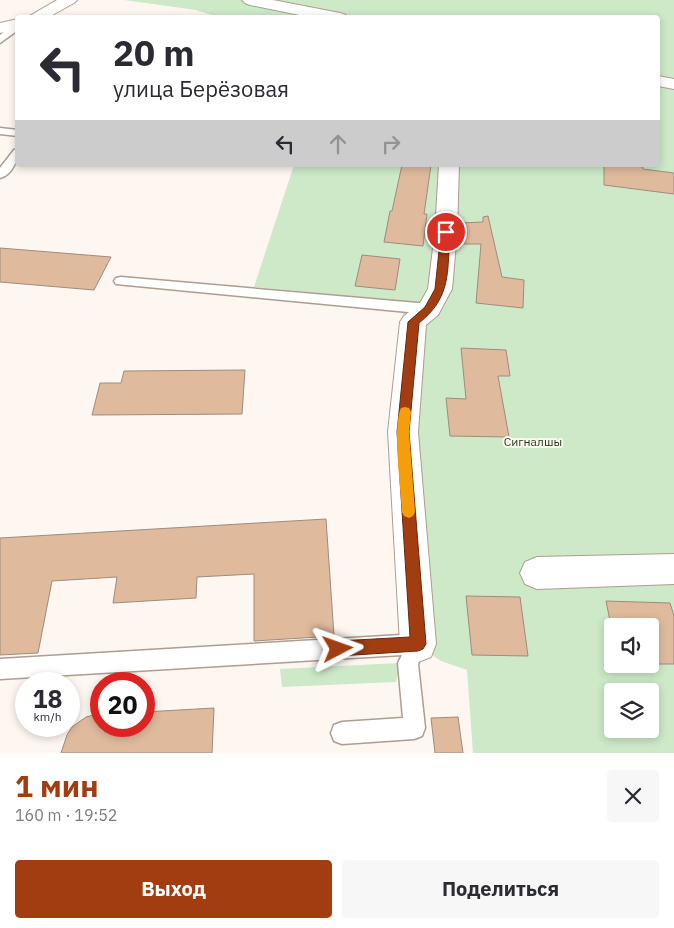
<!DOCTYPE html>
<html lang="ru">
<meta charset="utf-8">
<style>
:root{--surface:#fff;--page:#f7f7f7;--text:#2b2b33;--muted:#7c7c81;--accent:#a23d12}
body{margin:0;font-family:"IBM Plex Sans",sans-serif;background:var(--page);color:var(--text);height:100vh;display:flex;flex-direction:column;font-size:19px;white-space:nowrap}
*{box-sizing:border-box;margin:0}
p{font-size:16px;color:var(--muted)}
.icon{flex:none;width:28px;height:28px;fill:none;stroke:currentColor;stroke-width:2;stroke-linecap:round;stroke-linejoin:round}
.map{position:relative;height:753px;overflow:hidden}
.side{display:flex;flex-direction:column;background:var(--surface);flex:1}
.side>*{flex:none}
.hud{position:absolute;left:15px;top:15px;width:645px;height:152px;border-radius:5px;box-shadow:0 2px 8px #0003;background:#fff;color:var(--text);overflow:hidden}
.fabs{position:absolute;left:604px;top:618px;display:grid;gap:10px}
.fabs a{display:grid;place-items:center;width:55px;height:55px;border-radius:5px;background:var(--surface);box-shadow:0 2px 8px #0003;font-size:25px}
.speed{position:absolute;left:15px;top:672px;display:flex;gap:10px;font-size:25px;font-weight:700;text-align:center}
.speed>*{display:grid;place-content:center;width:65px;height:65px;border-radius:50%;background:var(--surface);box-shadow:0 2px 8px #0003;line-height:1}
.speed small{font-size:12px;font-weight:400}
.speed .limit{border:8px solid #d22;background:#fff;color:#111}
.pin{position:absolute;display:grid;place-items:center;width:42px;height:42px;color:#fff;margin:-21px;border:2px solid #fff;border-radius:50%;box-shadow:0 1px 5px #0007}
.me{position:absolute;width:55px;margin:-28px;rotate:86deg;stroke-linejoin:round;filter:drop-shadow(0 0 4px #0008)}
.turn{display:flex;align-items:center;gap:18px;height:105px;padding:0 15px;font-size:22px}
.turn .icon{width:65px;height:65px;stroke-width:2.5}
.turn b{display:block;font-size:35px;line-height:42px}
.lanes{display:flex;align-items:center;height:48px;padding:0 15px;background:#0003;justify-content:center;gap:25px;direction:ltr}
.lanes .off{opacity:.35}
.round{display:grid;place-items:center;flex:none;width:52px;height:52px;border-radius:5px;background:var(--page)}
.head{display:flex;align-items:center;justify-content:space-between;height:85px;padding:0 15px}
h1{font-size:30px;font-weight:800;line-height:38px;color:var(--accent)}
.button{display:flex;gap:10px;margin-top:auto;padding:10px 15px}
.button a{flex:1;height:58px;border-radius:5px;background:var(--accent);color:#fff;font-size:20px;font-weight:800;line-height:58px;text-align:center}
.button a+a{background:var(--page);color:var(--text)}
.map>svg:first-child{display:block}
.green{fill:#cde9c8;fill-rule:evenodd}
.building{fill:#dfba9d;stroke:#9e8c7e}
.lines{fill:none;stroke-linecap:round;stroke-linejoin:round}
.service-casing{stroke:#af9d8f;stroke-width:3}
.minor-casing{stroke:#af9d8f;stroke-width:2}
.service{fill:#fff;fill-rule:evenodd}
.minor{fill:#fff;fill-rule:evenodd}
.route{fill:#a23d12;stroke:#69280c}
.slow{fill:#f59e0b}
.labels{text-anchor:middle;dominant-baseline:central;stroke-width:4;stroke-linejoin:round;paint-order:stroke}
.park-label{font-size:12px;fill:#153f10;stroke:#fef6f0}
</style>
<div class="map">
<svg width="674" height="753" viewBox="0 0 674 753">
<rect width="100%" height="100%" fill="#fef6f0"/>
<g class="green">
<path d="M124,0H674V753H473L467,670L441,661L399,632L392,433L404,301L254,287L294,165H658V18H221L196,10ZM612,626H650V664H612ZM612,691H650V729H612Z"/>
<path d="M400,663L396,682L282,687L280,669Z"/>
</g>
<g class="building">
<path d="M402,165H431L424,214H427L423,246L384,242L390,211H392Z"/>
<path d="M604,165H631L643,167V169L674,173V194L604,185Z"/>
<path d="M488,216L502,277L524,280L523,308L476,303L481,244H460L459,223L483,222V217Z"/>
<path d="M0,248L111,257L94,290L0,282Z"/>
<path d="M362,255L400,259L395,290L355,286Z"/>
<path d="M461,348L506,350L510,376H498L509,437L450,436L446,398L466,399Z"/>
<path d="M245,370L242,414L92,415L100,383H121L124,371Z"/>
<path d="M326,519L334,636L254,641V574L197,577L196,598L113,603L117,577L52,581L38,653L0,655V538Z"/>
<path d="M466,596L520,597L528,656L472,655Z"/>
<path d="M606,601L670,603L674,616V664H650V626H611Z"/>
<path d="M214,708L212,753H61L67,735L72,727L86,717L101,713V726H144V712Z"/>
<path d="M458,717L463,753H435L431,718Z"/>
</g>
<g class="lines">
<defs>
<g id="service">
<path d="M15,23H18V30L0,43V35Z"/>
<path d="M0,128L18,130V136L0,134Z"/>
<path d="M18,149C18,160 12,175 0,178V168L14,150Z"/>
<path d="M121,277L429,304L434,306L436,309L434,312L429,314L116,284L114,281L116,278Z"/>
<path d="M418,634L425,637L428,644L418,664L425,728L422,736L414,739L342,744L334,741L331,733L334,725L342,722L403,718L398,663L402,655L0,679V659Z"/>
</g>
<g id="minor">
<path d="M57,0H77L74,3L47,18H26Z"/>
<path d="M242,0H273L340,13L346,15L348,18H314L250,5L245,3Z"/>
<path d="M18,19V29L0,33V23Z"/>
<path d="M658,76L674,79V89L658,86Z"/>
<path d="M439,165H459L457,232L452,289L438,315L426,325L418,432L436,644L431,657L418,662L405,657L400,644L388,432L400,322L404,316L420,303L428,289L435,232Z"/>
<path d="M674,554V584L537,589L525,584L520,573L525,562L537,557Z"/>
</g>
</defs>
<use href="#service" class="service-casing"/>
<use href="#minor" class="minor-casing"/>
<use href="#service" class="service"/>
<use href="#minor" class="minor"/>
</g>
<path class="route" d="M446,229L450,232C447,271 452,297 419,323L409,432L426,644L423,649L418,651L338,656L333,654L331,649L333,644L338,641L410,637L397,432L408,322L425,307L435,289L441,232Z"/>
<path class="slow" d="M405,407L409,408L411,412L409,432L415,512L413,516L409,518L404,516L402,512C401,489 392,427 401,408Z"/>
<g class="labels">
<g class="park-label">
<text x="533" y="441">Сигналшы</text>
</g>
</g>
</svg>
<div class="fabs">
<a><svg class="icon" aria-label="sound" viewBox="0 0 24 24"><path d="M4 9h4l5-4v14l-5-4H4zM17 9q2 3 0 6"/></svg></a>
<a><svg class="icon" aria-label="layers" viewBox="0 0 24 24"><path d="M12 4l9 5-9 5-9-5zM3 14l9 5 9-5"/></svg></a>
</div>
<div class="speed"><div>18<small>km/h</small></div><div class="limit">20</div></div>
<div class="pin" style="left:446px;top:232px;background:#d93025"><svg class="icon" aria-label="arrive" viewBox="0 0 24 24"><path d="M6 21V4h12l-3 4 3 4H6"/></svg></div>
<svg class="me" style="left:338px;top:649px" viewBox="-20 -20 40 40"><path d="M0-17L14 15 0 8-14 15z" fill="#a23d12" stroke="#fff" stroke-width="4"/></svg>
<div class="hud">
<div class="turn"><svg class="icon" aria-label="left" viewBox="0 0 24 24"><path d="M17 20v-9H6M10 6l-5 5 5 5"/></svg><div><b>20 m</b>улица Берёзовая</div></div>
<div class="lanes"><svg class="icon" aria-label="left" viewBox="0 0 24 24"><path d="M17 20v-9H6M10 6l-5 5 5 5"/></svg><svg class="icon off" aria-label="ahead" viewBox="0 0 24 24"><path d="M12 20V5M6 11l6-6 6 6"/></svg><svg class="icon off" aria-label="right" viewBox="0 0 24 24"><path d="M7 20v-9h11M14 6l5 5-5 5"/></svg></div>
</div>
</div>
<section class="side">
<div class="head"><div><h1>1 мин</h1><p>160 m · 19:52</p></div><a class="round"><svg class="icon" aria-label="close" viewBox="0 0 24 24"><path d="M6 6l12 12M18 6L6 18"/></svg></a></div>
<div class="button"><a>Выход</a><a>Поделиться</a></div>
</section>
